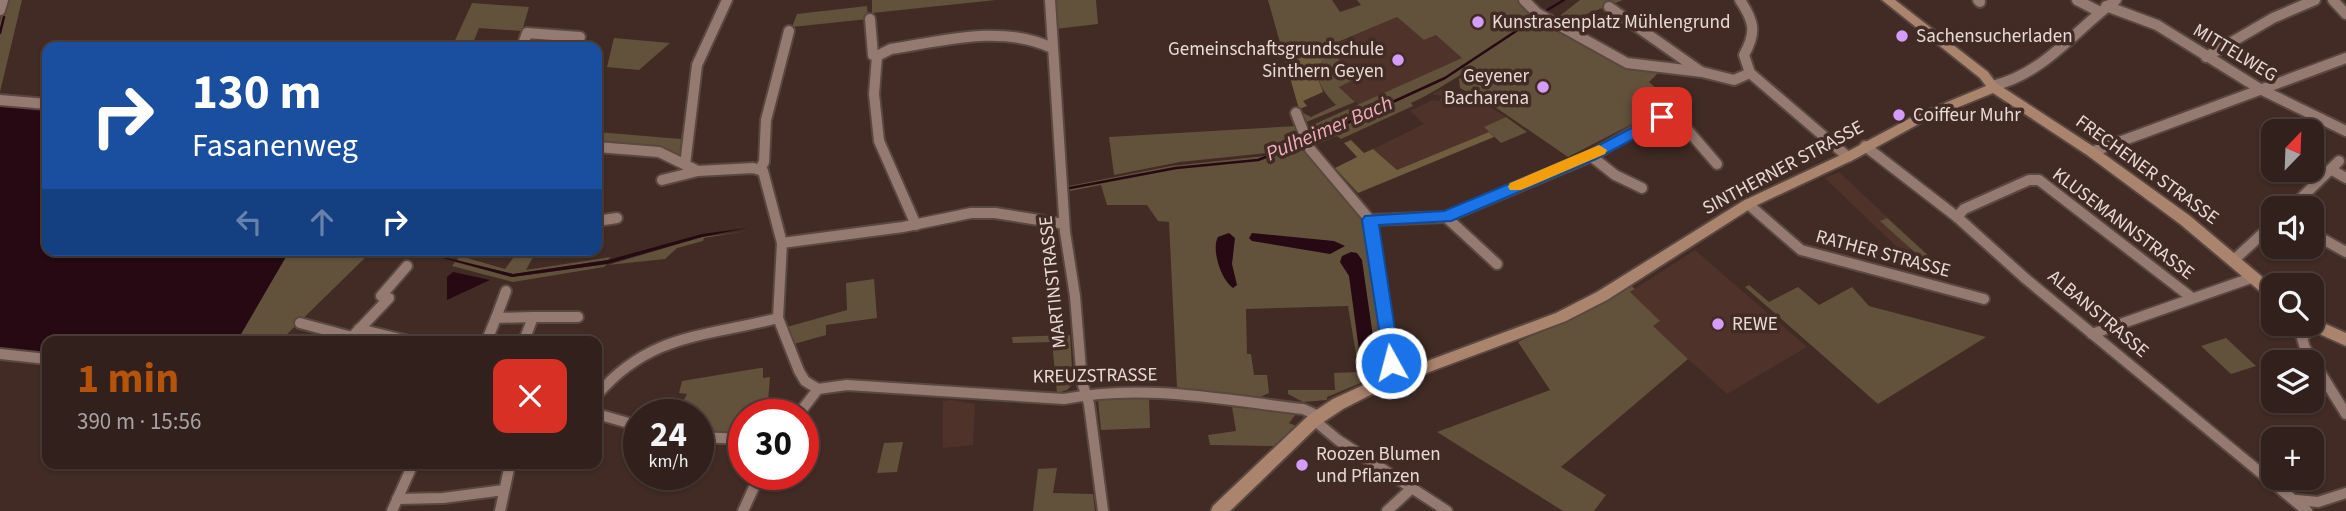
<!DOCTYPE html>
<meta charset="utf-8">
<style>
:root{--surface:#31201b;--page:#3d2d28;--text:#f1f3f6;--muted:#a8a3a3;--line:#4c3e3a;--accent:#b45309}
body{margin:0;font-family:"Source Sans 3",sans-serif;background:var(--page);color:var(--text);height:100vh;display:flex;flex-direction:column;font-size:26px;white-space:nowrap}
*{box-sizing:border-box;margin:0}
p{font-size:23px;color:var(--muted)}
.icon{flex:none;width:38px;height:38px;fill:none;stroke:currentColor;stroke-width:2;stroke-linecap:round;stroke-linejoin:round}
.map{position:relative;flex:1;overflow:hidden}
.drawer{position:absolute;left:42px;top:336px;width:560px;height:133px;display:flex;flex-direction:column;background:var(--surface);border-radius:14px;box-shadow:0 2px 5px #0004,0 0 0 2px var(--line)}
.drawer>*{flex:none}
.hud{position:absolute;left:42px;top:42px;width:560px;height:214px;border-radius:14px;box-shadow:0 2px 5px #0004,0 0 0 2px var(--line);background:#1a4fa0;color:#fff;overflow:hidden}
.needle{width:46px;rotate:23deg}
.controls{position:absolute;left:2261px;top:119px;display:grid;gap:14px}
.controls a{display:grid;place-items:center;width:63px;height:63px;border-radius:14px;background:var(--surface);box-shadow:0 2px 5px #0004,0 0 0 2px var(--line);font-size:35px}
.speed{position:absolute;left:623px;top:399px;display:flex;gap:14px;font-size:35px;font-weight:700;text-align:center}
.speed>*{display:grid;place-content:center;width:91px;height:91px;border-radius:50%;background:var(--surface);box-shadow:0 2px 5px #0004,0 0 0 2px var(--line);line-height:1}
.speed small{font-size:18px;font-weight:400}
.speed .limit{border:10px solid #d22;background:#fff;color:#111}
.pin{position:absolute;display:grid;place-items:center;width:60px;height:60px;color:#fff;margin:-30px;border-radius:14px;box-shadow:0 4px 10px #0006}
.me{position:absolute;width:77px;margin:-38px;rotate:353deg;stroke-linejoin:round;filter:drop-shadow(0 0 5px #0008)}
.turn{display:flex;align-items:center;gap:24px;height:147px;padding:0 35px;font-size:32px}
.turn .icon{width:91px;height:91px;stroke-width:2.5}
.turn b{display:block;font-size:49px;line-height:60px}
.lanes{display:flex;align-items:center;height:66px;padding:0 35px;background:#0003;justify-content:center;gap:35px;direction:ltr}
.lanes .off{opacity:.35}
.round{display:grid;place-items:center;flex:none;width:74px;height:74px;border-radius:14px;background:var(--page)}
.overview{display:flex;align-items:center;justify-content:space-between;height:119px;padding:0 35px}
h1{font-size:42px;font-weight:700;line-height:52px;color:var(--accent)}
.map>svg:first-child{display:block}
.built{fill:#4f332a}
.green{fill:#62523b}
.forest{fill:#715d3f}
.water{fill:#260912}
.lines{fill:none;stroke-linecap:round;stroke-linejoin:round}
.stream{stroke:#260912;stroke-width:2.5}
.street-casing{stroke:#594740;stroke-width:14}
.secondary-casing{stroke:#594740;stroke-width:4}
.street{stroke:#947a71;stroke-width:10}
.secondary{fill:#aa846d;fill-rule:evenodd}
.route{fill:#1a73e8;stroke:#114b97;stroke-width:2}
.slow{fill:#f59e0b}
.poi-dot{fill:#d29dfd;stroke:#412b24;stroke-width:2.5}
.labels{text-anchor:middle;dominant-baseline:central;stroke-width:7;stroke-linejoin:round;paint-order:stroke}
.poi-label{font-size:19px;fill:#e8dad5;stroke:#412b24;text-anchor:start}
.street-label{font-size:19px;fill:#e8dad5;stroke:#412b24}
.water-label{font-size:21px;font-style:italic;fill:#f0adbc;stroke:#412b24}
</style>
<div class="map">
<svg width="2346" height="511" viewBox="0 0 2346 511">
<rect width="100%" height="100%" fill="#412b24"/>
<g class="built">
<path d="M1397,17L1424,40L1436,35L1463,58L1359,105L1339,87L1357,78L1326,48Z"/>
<path d="M1444,88L1482,102L1506,117L1485,127L1489,132L1397,170L1373,149L1424,124L1410,111L1432,100L1439,101L1442,96L1432,94Z"/>
<path d="M1839,172L1945,271L1939,274L1911,249L1902,252L1825,178Z"/>
<path d="M1695,250L1741,290L1807,347L1727,394L1652,326L1660,322L1630,292Z"/>
<path d="M951,400L975,404L973,445L943,448V401Z"/>
</g>
<g class="green">
<path d="M5,0H22L0,92V21Z"/>
<path d="M872,0H996L872,13Z"/>
<path d="M1053,0H1096L1098,24L1055,29Z"/>
<path d="M1268,0H1332L1340,12L1361,5L1357,0H1521L1630,66L1659,72L1649,82L1673,103L1568,157L1498,109L1460,88L1459,79L1471,71L1460,64L1467,71C1449,82 1429,95 1411,103L1413,106L1341,139L1337,136L1313,146L1305,130L1308,127L1462,58L1436,35L1424,40L1397,17L1326,47L1357,78L1339,87L1355,102L1304,123L1303,113L1311,117L1336,105C1314,82 1316,77 1326,48L1286,64Z"/>
<path d="M1580,0H1623L1561,24L1546,15H1561Z"/>
<path d="M472,3L529,7L522,31L479,28L473,43L461,42L459,47H452Z"/>
<path d="M867,6L868,19L792,27L797,14Z"/>
<path d="M614,38L670,43L639,70L607,67Z"/>
<path d="M1506,117L1527,132L1501,143L1484,127Z"/>
<path d="M683,125L681,155L678,156L657,147L597,142V132L681,139Z"/>
<path d="M1297,126L1299,134L1267,153L1180,162L1114,175L1109,137Z"/>
<path d="M1300,138L1362,215L1373,253L1387,372L1327,397V400L1303,402L1288,394V390H1335L1334,373L1359,372L1348,306L1246,309L1247,354H1251L1254,375H1267L1269,393L1260,397L1177,388L1169,222L1158,221L1147,205H1107L1101,185L1070,191L1069,186L1171,166L1265,156Z"/>
<path d="M0,197L47,250H373L280,341H57Z"/>
<path d="M1887,218L1945,271L1939,274L1880,221Z"/>
<path d="M746,231L704,238L703,241L677,248L665,259L608,265L702,237Z"/>
<path d="M519,250H537L526,270L611,257L608,260L513,274L457,260L460,256L505,269Z"/>
<path d="M455,262L512,277L607,264L604,267L513,282L452,266Z"/>
<path d="M874,279L877,318L826,325V335L794,344L787,327L847,310L846,283Z"/>
<path d="M1629,284L1635,289L1630,292L1660,321L1653,326L1688,359L1561,467L1606,495L1594,511H1563L1437,432L1550,390L1518,342L1572,317Z"/>
<path d="M1749,285L1769,302L1798,287L1819,305L1852,287L1869,306L1986,337L1878,404L1745,287Z"/>
<path d="M1070,335L1073,384L1067,390L1057,393L1052,342L1013,343L1012,337Z"/>
<path d="M2226,338L2256,366L2231,374L2201,346Z"/>
<path d="M760,368H763V378L770,377L767,415H744V435L698,433V415H676L687,394L679,393L682,381Z"/>
<path d="M1136,397L1149,398L1150,428L1101,430L1098,400Z"/>
<path d="M1232,407L1296,414L1289,423L1296,426L1275,446L1210,445L1208,435L1236,431Z"/>
<path d="M903,442L897,472L877,473L884,443Z"/>
<path d="M1057,468L1053,493L1093,494L1095,511H1033L1038,469Z"/>
</g>
<g class="forest">
<path d="M1326,48L1317,76L1323,92L1303,101L1307,106L1299,109L1286,64Z"/>
<path d="M1489,132L1494,137L1358,193L1335,168L1357,157L1344,143L1351,140L1364,153L1373,149L1397,170Z"/>
</g>
<g class="water">
<path d="M0,104L47,107V250H290L237,341H47V356L0,350Z"/>
<path d="M747,228L702,237L607,264L512,277L414,250L513,274L608,260L702,234Z"/>
<path d="M1229,233L1235,238L1232,264L1237,285L1233,288C1221,280 1211,249 1218,237Z"/>
<path d="M1252,233L1334,241L1345,246L1330,254L1252,241L1249,238Z"/>
<path d="M1351,252L1357,253L1362,260L1375,351L1370,354L1359,350L1349,276L1340,262L1342,256Z"/>
<path d="M453,272L490,280L447,300V277Z"/>
</g>
<g class="lines">
<g class="stream">
<path d="M1544,12L1564,0"/>
<path d="M0,33L4,17"/>
<path d="M1312,139L1445,78L1536,18"/>
<path d="M1070,188L1176,168L1258,160L1305,142"/>
</g>
<defs>
<g id="street">
<path d="M1050,0L1065,232L1075,296L1082,382L1089,404L1103,511"/>
<path d="M1524,0L1537,13L1627,63L1702,72L1734,80L1750,73"/>
<path d="M1740,0C1754,21 1757,32 1744,55L1750,73L1848,157"/>
<path d="M1978,0L1980,2"/>
<path d="M2077,0L2098,11"/>
<path d="M2333,0L2346,14"/>
<path d="M2106,6L2157,25L2260,89L2346,131"/>
<path d="M1609,7L1700,71"/>
<path d="M0,10L3,0"/>
<path d="M870,19L873,55L877,56"/>
<path d="M522,47L527,33L580,37"/>
<path d="M2206,57L2273,18L2315,0"/>
<path d="M1992,86C2044,74 2075,30 2116,0"/>
<path d="M0,100L47,104"/>
<path d="M1296,113L1310,149L1370,220L1391,363L1398,378"/>
<path d="M1865,146L1957,217L2026,279L2307,511"/>
<path d="M597,147L659,152L698,171L753,168L763,171L782,243L778,318L799,371L805,381L818,389"/>
<path d="M2092,152L2346,58"/>
<path d="M1591,156L1615,175L1642,188"/>
<path d="M685,165L697,65L727,0"/>
<path d="M760,169L764,162L766,120L789,31"/>
<path d="M2332,170L2346,178"/>
<path d="M662,180L698,171"/>
<path d="M1748,204L1801,250L1984,299"/>
<path d="M2291,208L2339,161"/>
<path d="M1446,217L1497,264"/>
<path d="M1957,217L1964,209L2029,180H2039L2192,298"/>
<path d="M1370,220L1446,217L1591,156L1652,121L1673,113L1717,164"/>
<path d="M597,221L617,218"/>
<path d="M916,225L879,141L874,94L877,56L891,49C943,41 1002,24 1052,48"/>
<path d="M2312,233L2346,252"/>
<path d="M782,243L903,227L971,213H995L1064,224"/>
<path d="M2235,259L2273,224"/>
<path d="M496,318L506,291"/>
<path d="M300,323L352,337L389,298L381,296L407,266"/>
<path d="M2314,326L2302,338L2305,348L2346,414"/>
<path d="M359,329L409,341"/>
<path d="M2092,334L2254,277"/>
<path d="M487,340L496,318L533,317"/>
<path d="M524,341L533,317H578"/>
<path d="M0,354L47,359"/>
<path d="M597,395C650,333 705,337 778,318"/>
<path d="M597,414L639,426"/>
<path d="M798,415L818,389L847,385L1064,399C1144,383 1223,400 1303,409L1319,416"/>
<path d="M1314,420L1338,440L1447,511"/>
<path d="M698,437L744,439"/>
<path d="M397,499L443,498L504,490"/>
<path d="M2296,500L2318,502L2346,493"/>
<path d="M392,511L413,464"/>
<path d="M500,511L510,464"/>
<path d="M743,511L760,474"/>
<path d="M1387,511L1412,488"/>
</g>
<g id="secondary">
<path d="M1882,0H1895L1988,72L1996,83L2097,149L2190,216L2273,286V299L2268,298L2180,224L2087,155L1993,93L1924,121L1853,160L1753,207L1607,300L1566,321L1378,391L1343,409L1319,425L1230,511H1211L1213,506L1309,415L1333,399L1368,383L1556,313L1597,292L1743,201L1843,154L1916,115L1986,86L1980,78Z"/>
<path d="M2312,318L2346,333V346L2306,328L2304,324H2312Z"/>
</g>
</defs>
<use href="#street" class="street-casing"/>
<use href="#secondary" class="secondary-casing"/>
<use href="#street" class="street"/>
<use href="#secondary" class="secondary"/>
</g>
<path class="route" d="M1662,112L1667,114V121L1596,159L1451,221L1379,225L1400,363L1397,368H1385L1362,220L1365,216L1444,211L1586,152Z"/>
<path class="slow" d="M1599,145L1607,150L1605,154L1521,190H1510L1508,187L1510,183Z"/>
<g class="poi-dot">
<circle cx="1478" cy="22" r="7"/>
<circle cx="1902" cy="36" r="7"/>
<circle cx="1398" cy="60" r="7"/>
<circle cx="1543" cy="87" r="7"/>
<circle cx="1899" cy="115" r="7"/>
<circle cx="1718" cy="324" r="7"/>
<circle cx="1302" cy="465" r="7"/>
</g>
<g class="labels">
<g class="poi-label">
<text x="1492" y="22">Kunstrasenplatz Mühlengrund</text>
<text x="1916" y="36">Sachensucherladen</text>
<text x="1384" y="49" text-anchor="end">Gemeinschaftsgrundschule<tspan x="1384" dy="22">Sinthern Geyen</tspan></text>
<text x="1529" y="76" text-anchor="end">Geyener<tspan x="1529" dy="22">Bacharena</tspan></text>
<text x="1913" y="115">Coiffeur Muhr</text>
<text x="1732" y="324">REWE</text>
<text x="1316" y="454">Roozen Blumen<tspan x="1316" dy="22">und Pflanzen</tspan></text>
</g>
<g class="street-label">
<text transform="translate(2235 53) rotate(31)">MITTELWEG</text>
<text transform="translate(1783 168) rotate(-28)">SINTHERNER STRASSE</text>
<text transform="translate(2147 170) rotate(36)">FRECHENER STRASSE</text>
<text transform="translate(2123 224) rotate(37)">KLUSEMANNSTRASSE</text>
<text transform="translate(1883 254) rotate(15)">RATHER STRASSE</text>
<text transform="translate(1053 282) rotate(-96)">MARTINSTRASSE</text>
<text transform="translate(2098 314) rotate(40)">ALBANSTRASSE</text>
<text transform="translate(1095 376) rotate(-1)">KREUZSTRASSE</text>
</g>
<g class="water-label">
<text transform="translate(1329 128) rotate(-23)">Pulheimer Bach</text>
</g>
</g>
</svg>
<div class="controls">
<a><svg class="needle" viewBox="-14 -14 28 28"><path d="M0-13l5 13h-10z" fill="#e53935"/><path d="M0 13l5-13h-10z" fill="#a8a3a3"/></svg></a>
<a><svg class="icon" aria-label="sound" viewBox="0 0 24 24"><path d="M4 9h4l5-4v14l-5-4H4zM17 9q2 3 0 6"/></svg></a>
<a><svg class="icon" aria-label="search" viewBox="0 0 24 24"><circle cx="10" cy="10" r="6"/><path d="M15 15l6 6"/></svg></a>
<a><svg class="icon" aria-label="layers" viewBox="0 0 24 24"><path d="M12 4l9 5-9 5-9-5zM3 14l9 5 9-5"/></svg></a>
<a>+</a>
</div>
<div class="speed"><div>24<small>km/h</small></div><div class="limit">30</div></div>
<div class="pin" style="left:1662px;top:117px;background:#d93025"><svg class="icon" aria-label="arrive" viewBox="0 0 24 24"><path d="M6 21V4h12l-3 4 3 4H6"/></svg></div>
<svg class="me" style="left:1391px;top:363px" viewBox="-20 -20 40 40"><circle r="17" fill="#1a73e8" stroke="#fff" stroke-width="3"/><path d="M0-11L8 9 0 5-8 9z" fill="#fff"/></svg>
<div class="hud">
<div class="turn"><svg class="icon" aria-label="right" viewBox="0 0 24 24"><path d="M7 20v-9h11M14 6l5 5-5 5"/></svg><div><b>130 m</b>Fasanenweg</div></div>
<div class="lanes"><svg class="icon off" aria-label="left" viewBox="0 0 24 24"><path d="M17 20v-9H6M10 6l-5 5 5 5"/></svg><svg class="icon off" aria-label="ahead" viewBox="0 0 24 24"><path d="M12 20V5M6 11l6-6 6 6"/></svg><svg class="icon" aria-label="right" viewBox="0 0 24 24"><path d="M7 20v-9h11M14 6l5 5-5 5"/></svg></div>
</div>
<section class="drawer">
<div class="overview"><div><h1>1 min</h1><p>390 m · 15:56</p></div><a class="round" style="background:#d93025;color:#fff"><svg class="icon" aria-label="close" viewBox="0 0 24 24"><path d="M6 6l12 12M18 6L6 18"/></svg></a></div>
</section>
</div>
